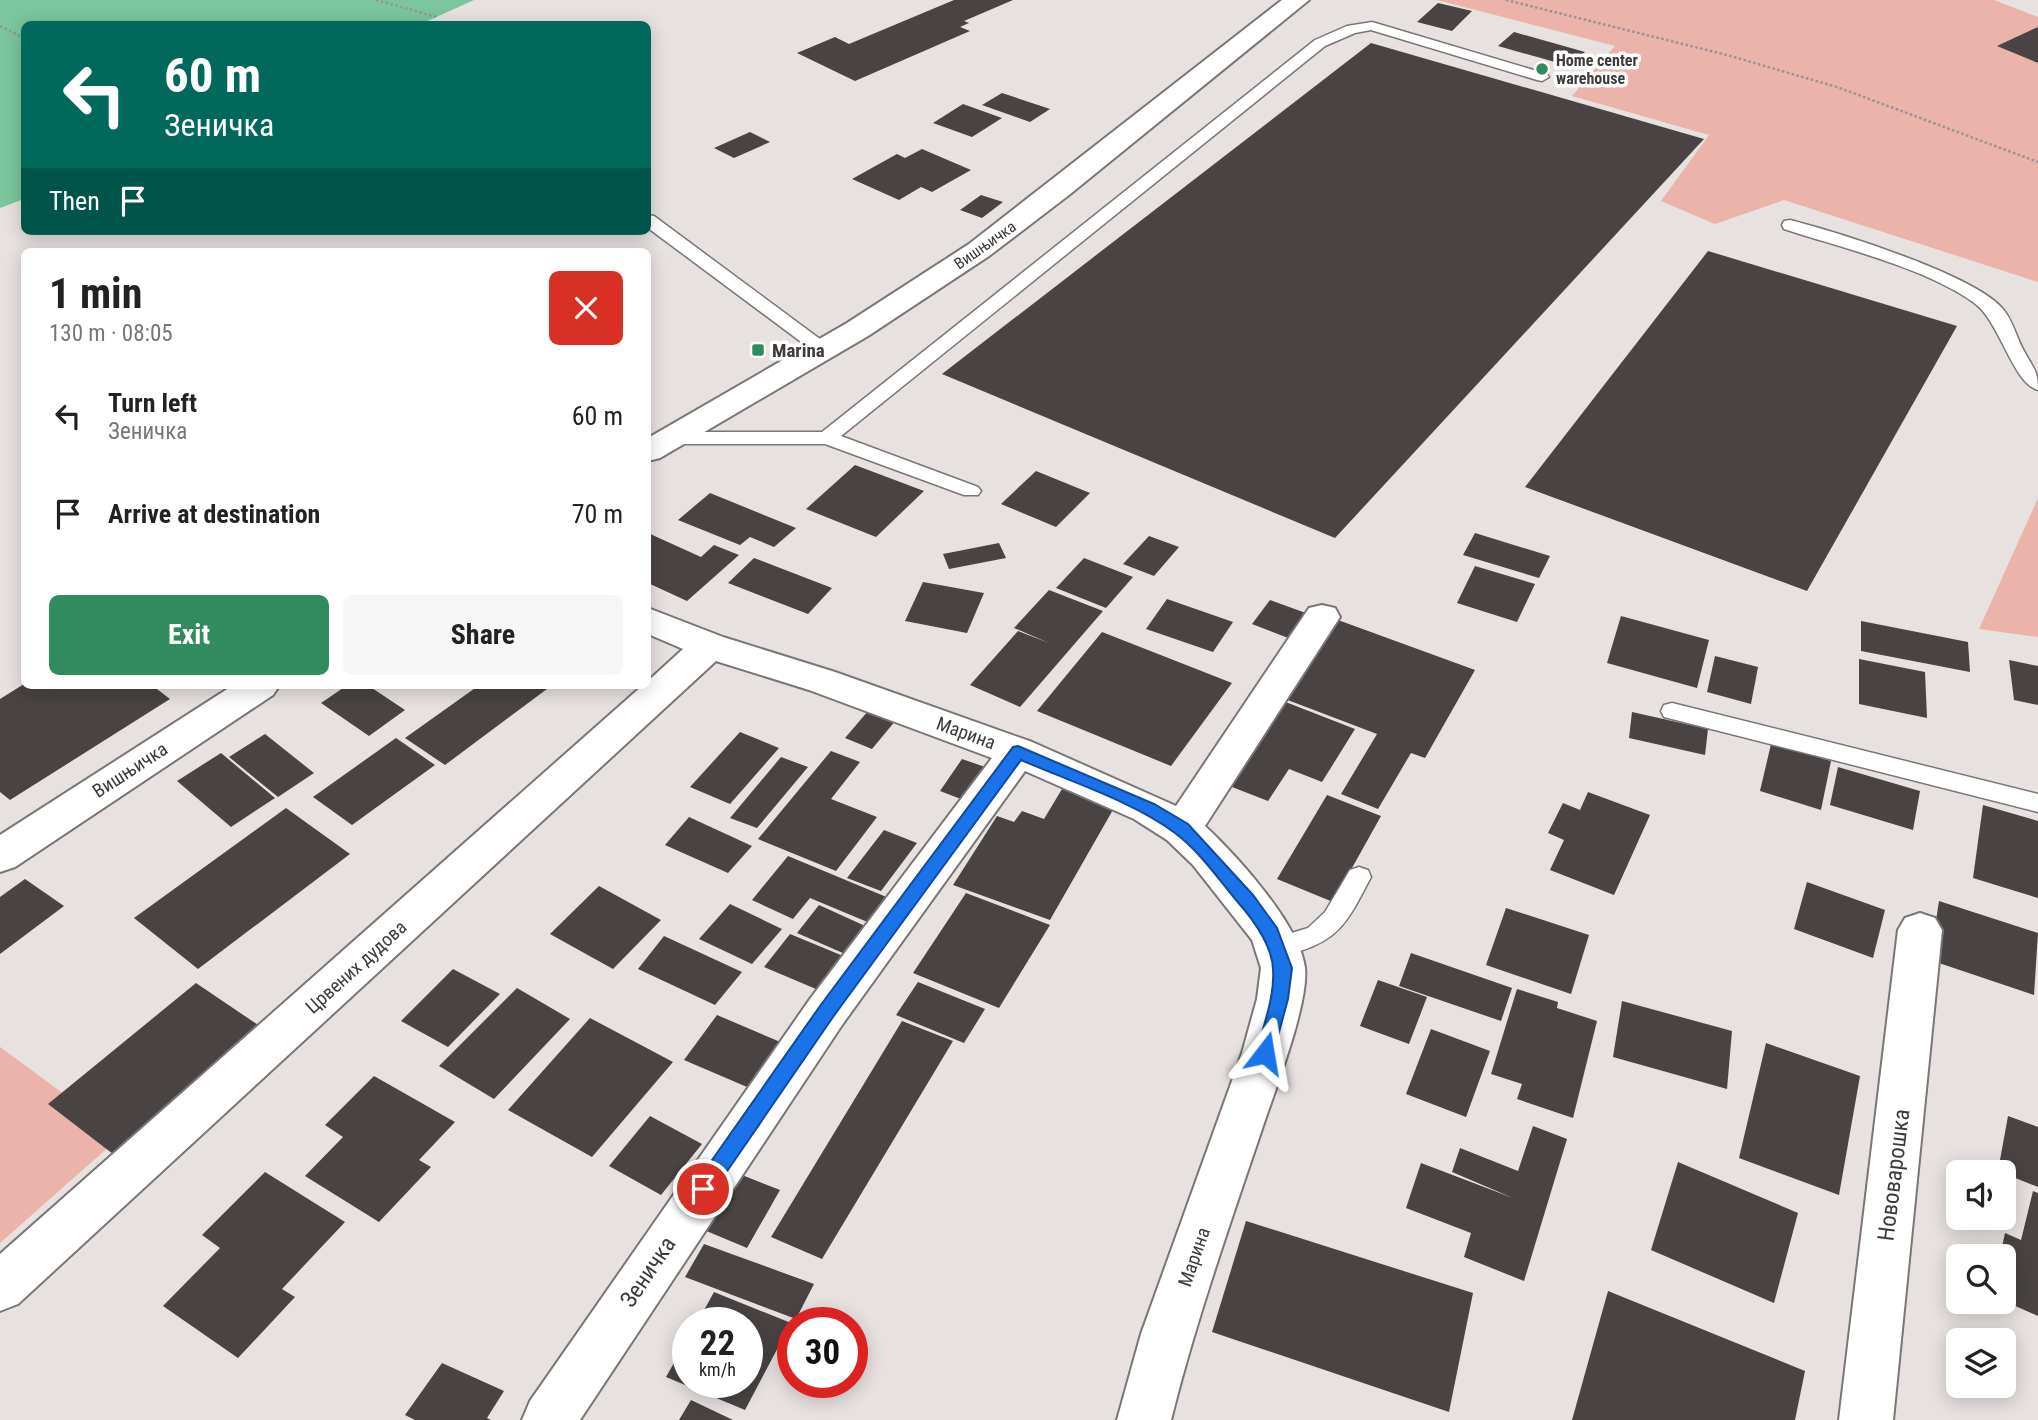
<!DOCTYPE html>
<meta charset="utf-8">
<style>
:root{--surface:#fff;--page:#f6f6f6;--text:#222;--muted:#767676;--accent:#328a5f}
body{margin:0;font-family:"Roboto Condensed",sans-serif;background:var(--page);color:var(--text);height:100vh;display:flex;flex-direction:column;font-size:26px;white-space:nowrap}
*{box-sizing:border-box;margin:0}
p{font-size:23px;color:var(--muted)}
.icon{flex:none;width:38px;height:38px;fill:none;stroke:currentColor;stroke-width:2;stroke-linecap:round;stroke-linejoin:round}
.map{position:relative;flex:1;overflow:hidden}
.panel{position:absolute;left:21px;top:248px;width:630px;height:441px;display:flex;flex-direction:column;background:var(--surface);border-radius:10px;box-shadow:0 4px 18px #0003}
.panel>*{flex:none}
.hud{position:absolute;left:21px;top:21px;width:630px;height:214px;border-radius:10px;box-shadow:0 4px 18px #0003;background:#00695c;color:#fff;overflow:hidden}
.buttons{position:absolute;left:1946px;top:1160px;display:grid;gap:14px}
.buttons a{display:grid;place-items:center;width:70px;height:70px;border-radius:10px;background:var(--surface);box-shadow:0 4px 18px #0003;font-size:35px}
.speed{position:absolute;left:672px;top:1307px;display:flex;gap:14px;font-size:35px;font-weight:700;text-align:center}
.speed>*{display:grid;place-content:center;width:91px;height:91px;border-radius:50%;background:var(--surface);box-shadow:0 4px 18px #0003;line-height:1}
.speed small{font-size:18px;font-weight:400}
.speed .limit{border:10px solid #d22;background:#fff;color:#111}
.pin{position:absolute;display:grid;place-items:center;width:60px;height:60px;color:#fff;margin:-30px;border:4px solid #fff;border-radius:50%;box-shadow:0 2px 7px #0007}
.me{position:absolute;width:77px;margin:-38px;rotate:14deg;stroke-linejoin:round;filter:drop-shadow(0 0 5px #0008)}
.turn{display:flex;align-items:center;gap:24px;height:147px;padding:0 28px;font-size:32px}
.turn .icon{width:91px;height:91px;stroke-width:2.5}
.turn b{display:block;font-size:49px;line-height:60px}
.then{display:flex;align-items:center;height:66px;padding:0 28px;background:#0003;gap:14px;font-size:26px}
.round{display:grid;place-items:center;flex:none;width:74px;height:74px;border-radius:10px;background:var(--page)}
.headline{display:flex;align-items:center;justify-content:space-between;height:119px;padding:0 28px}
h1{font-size:42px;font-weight:700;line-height:52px}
.action{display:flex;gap:14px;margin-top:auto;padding:14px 28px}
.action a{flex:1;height:80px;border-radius:10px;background:var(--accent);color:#fff;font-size:28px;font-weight:700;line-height:80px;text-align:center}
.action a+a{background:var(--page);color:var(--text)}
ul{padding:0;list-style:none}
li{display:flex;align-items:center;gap:21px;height:98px;padding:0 28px}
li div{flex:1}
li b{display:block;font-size:26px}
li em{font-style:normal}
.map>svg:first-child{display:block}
.green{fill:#ebb3a9}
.water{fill:#7bc69c}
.building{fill:#494343}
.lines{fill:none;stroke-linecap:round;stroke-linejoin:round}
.lane-casing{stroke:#7b7675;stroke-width:3}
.street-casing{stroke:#7b7675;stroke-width:4}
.secondary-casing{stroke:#7b7675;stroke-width:4}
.path{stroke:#989493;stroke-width:2.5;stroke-dasharray:2.5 2.5;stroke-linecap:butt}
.lane{fill:#fff;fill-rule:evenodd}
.street{fill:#fff;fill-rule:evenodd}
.secondary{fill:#fff;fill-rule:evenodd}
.route{fill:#1a73e8;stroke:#114b97;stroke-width:2}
.poi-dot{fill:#328a5f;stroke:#fff;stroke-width:2.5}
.labels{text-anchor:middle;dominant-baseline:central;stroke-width:7;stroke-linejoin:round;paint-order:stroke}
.far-poi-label{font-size:16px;font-weight:bold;fill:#3d3b3a;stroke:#fff;text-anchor:start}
.far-street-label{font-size:16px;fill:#3d3b3a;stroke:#fff}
.poi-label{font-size:19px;font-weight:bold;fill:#3d3b3a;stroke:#fff;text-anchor:start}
.street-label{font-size:19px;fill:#3d3b3a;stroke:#fff}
.near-street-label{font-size:23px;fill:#3d3b3a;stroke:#fff}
</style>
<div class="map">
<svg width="2038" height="1420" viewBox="0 0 2038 1420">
<rect width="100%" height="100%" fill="#e7e1e0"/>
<g class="green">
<path d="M1437,0H1994L2038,17V282L1784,200L1715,224L1661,201L1709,135L1572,96L1615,46Z"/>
<path d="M2038,498V637L1979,629Z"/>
<path d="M0,1047L121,1136L0,1243Z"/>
</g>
<path class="water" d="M0,0H474L421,24H24V199L0,208Z"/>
<g class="building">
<path d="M954,0H1013L964,21L969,23L960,27L970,31L855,81L797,53L835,37L849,44Z"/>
<path d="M1438,3L1472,11L1452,31L1417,22Z"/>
<path d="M2038,27V63L1997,46L2027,32Z"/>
<path d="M1514,32L1585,52L1569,66L1498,46Z"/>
<path d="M1371,43L1704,139L1335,538L942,374Z"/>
<path d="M1002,93L1050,109L1030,122L982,105Z"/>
<path d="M963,104L1002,118L972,137L933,123Z"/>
<path d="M750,132L770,142L734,158L714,148Z"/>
<path d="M922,149L971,170L932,192L921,187L899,200L852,179L897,154L905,158Z"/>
<path d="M981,195L1003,202L982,218L960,210Z"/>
<path d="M1708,251L1957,326L1807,591L1525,487Z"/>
<path d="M855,465L924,491L876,537L806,509Z"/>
<path d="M1036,471L1090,493L1056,527L1001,504Z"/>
<path d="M710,493L796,528L774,547L750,537L740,545L678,520Z"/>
<path d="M648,533L701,557L714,545L739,555L687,601L648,583Z"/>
<path d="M1475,533L1550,556L1539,578L1463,555Z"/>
<path d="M1149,536L1179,547L1154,576L1123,564Z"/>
<path d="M999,543L1006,558L949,569L943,554Z"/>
<path d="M754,558L832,588L808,614L728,583Z"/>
<path d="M1084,558L1133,577L1106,608L1056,588Z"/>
<path d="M1475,566L1535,584L1517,622L1457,603Z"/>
<path d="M923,582L984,593L967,633L905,621Z"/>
<path d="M1049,590L1103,611L1020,707L970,685L1018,631L1049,643L1014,628Z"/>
<path d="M1167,599L1233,622L1213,652L1146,629Z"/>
<path d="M1270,600L1314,616L1296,641L1252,624Z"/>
<path d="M1621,616L1709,640L1697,688L1607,663Z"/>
<path d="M1338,620L1475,670L1425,758L1411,753L1378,809L1341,794L1377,734L1285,699Z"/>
<path d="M1861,621L1968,642L1970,672L1861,651Z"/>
<path d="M1102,632L1232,683L1171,766L1037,711Z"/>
<path d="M1715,656L1758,667L1751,704L1707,692Z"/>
<path d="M1859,659L1925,672L1927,718L1859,704Z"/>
<path d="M2009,660L2038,666V705L2014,700Z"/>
<path d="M24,684L153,686L170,699L10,800L0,792V699Z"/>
<path d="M346,686H369L405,710L369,736L321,703Z"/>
<path d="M478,686H551L445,765L405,738Z"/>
<path d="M1283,701L1355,729L1322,782L1289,769L1268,801L1227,785Z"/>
<path d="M874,704L901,714L872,749L845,738Z"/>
<path d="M1632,712L1708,729L1705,755L1629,738Z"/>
<path d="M740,732L779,748L730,804L690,787Z"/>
<path d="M265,734L314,773L278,797L229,757Z"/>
<path d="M396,738L435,765L352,825L313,797Z"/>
<path d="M1771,744L1831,761L1821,810L1760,791Z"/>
<path d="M831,751L860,762L831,799L877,817L836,871L758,839Z"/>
<path d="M221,753L275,798L231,827L177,781Z"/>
<path d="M781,757L808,767L757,828L730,818Z"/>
<path d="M962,759L988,768L966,801L940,791Z"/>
<path d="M1838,767L1920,791L1913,830L1830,805Z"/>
<path d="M1062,789L1114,808L1050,920L953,885L997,816L1014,822L1022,811L1044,819Z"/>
<path d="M1588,792L1650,815L1614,895L1550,870L1564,840L1548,833L1563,803L1580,810Z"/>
<path d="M1327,795L1381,816L1333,902L1277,879Z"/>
<path d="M1983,805L2038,821V898L1973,878Z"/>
<path d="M286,808L350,854L198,969L134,918Z"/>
<path d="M689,817L752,846L728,873L665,845Z"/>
<path d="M884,830L917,843L881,891L847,878Z"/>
<path d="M788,856L896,901L877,926L810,898L793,919L752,900Z"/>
<path d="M25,879L64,906L0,954V897Z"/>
<path d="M1807,882L1885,910L1873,958L1794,929Z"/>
<path d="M599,886L661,920L613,969L550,934Z"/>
<path d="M966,893L1050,925L999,1008L913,973Z"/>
<path d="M1939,901L2038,933L2034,995L1930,960Z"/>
<path d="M730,904L782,929L752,964L699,939Z"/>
<path d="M819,905L874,930L852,957L797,933Z"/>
<path d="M1506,908L1589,935L1571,994L1486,965Z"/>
<path d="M790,934L848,958L823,992L764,967Z"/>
<path d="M664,936L742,972L715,1005L638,969Z"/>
<path d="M1411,953L1512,988L1501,1021L1399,986Z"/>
<path d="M453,969L500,994L448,1047L401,1021Z"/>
<path d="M1378,980L1427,997L1409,1044L1360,1026Z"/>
<path d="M918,982L985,1009L964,1043L896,1015Z"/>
<path d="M196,983L261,1027L113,1154L48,1104Z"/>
<path d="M517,988L570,1019L494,1099L439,1066Z"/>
<path d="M1517,989L1558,1002L1557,1008L1597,1021L1573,1118L1517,1099L1522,1084L1491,1074Z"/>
<path d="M1622,1001L1732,1031L1727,1089L1613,1057Z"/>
<path d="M717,1015L785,1044L754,1090L684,1060Z"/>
<path d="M590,1018L673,1062L592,1157L508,1110Z"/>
<path d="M902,1021L953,1041L822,1259L771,1237Z"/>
<path d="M1431,1029L1490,1051L1466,1117L1406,1094Z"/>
<path d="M1766,1043L1860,1076L1839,1195L1739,1158Z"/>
<path d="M374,1076L455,1122L419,1160L431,1167L379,1222L305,1176L343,1137L325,1125Z"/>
<path d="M650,1116L702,1144L661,1195L609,1166Z"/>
<path d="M2008,1116L2038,1127V1187L1998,1171Z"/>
<path d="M1533,1126L1567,1139L1524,1281L1464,1257L1471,1233L1406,1208L1421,1163L1513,1198L1452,1172L1460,1148L1518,1171Z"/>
<path d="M1678,1162L1798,1213L1774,1303L1651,1250Z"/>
<path d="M732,1171L780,1190L747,1248L697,1227Z"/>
<path d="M265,1172L345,1222L282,1289L295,1297L238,1358L163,1306L220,1248L202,1235Z"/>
<path d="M2033,1191L2038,1193V1316L2004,1301V1256H2000L2005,1233L2021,1240Z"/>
<path d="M1246,1221L1473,1293L1449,1412L1212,1332Z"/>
<path d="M704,1244L814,1284L796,1319L685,1277Z"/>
<path d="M1608,1291L1805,1371L1795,1420H1572Z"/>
<path d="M714,1292L791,1323L745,1410L666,1377L688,1338V1382H747V1323H697Z"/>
<path d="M442,1363L504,1391L487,1418L491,1420H415L405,1415Z"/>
<path d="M691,1400L733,1420H679Z"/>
</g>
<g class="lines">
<defs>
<g id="lane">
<path d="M1372,22L1547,74L1549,77L1542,81L1537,80L1371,30L1355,33L1325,46L841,436L978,487L981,491L978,495H964L825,444H670L660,438L670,432H822L1315,40L1347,26Z"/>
<path d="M648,215L654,216L828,345L831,349L828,353H816L648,228Z"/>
<path d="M1790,220C1837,232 1972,274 2002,308C2013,320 2016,337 2024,351C2033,368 2038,370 2038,390C2012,383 2000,320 1973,302C1923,267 1842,248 1784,229L1782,225L1784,221Z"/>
<path d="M1672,703L2038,794V812L1664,717L1661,711L1664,705Z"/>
<path d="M1359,867L1368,870L1371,877C1351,914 1343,938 1300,951C1289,954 1280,958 1268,954L1264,947L1268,940L1308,928L1325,912L1350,870Z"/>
</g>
<g id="street">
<path d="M1322,605L1335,608L1340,617L1205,826C1237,856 1300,925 1305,968C1309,1003 1275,1090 1263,1126C1230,1224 1196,1320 1171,1420H1117L1141,1334L1242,1053L1257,999L1261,968L1252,940L1193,865L1167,840L1134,819L1025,771L842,1025L580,1420H522L530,1401L810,999L992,758L809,690L716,661L18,1304L0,1311V1254L642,686H648V681L683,649L648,634V608L723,637L835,672L1032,742L1176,806L1309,608Z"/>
<path d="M1920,913L1935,918L1942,930L1893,1420H1839L1898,930L1905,918Z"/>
</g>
<g id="secondary">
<path d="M1282,0H1309L1069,195L989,256L868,336L660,458L648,461V438L847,323L969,244Z"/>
<path d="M232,686H279L273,695L15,867L0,872V835Z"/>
</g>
</defs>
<use href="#lane" class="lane-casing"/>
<use href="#street" class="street-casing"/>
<use href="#secondary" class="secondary-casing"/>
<g class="path">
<path d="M376,0L437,17"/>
<path d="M1506,0L1727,55L1837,87L2038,162"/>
<path d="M0,26L24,38"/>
</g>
<use href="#lane" class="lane"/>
<use href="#street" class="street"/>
<use href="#secondary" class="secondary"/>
</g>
<path class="route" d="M1018,746L1154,804L1188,824L1253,895L1277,928L1292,968L1288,999L1272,1058L1265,1061L1259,1058L1256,1053C1263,1027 1275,997 1273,969C1272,944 1252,918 1236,900C1217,877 1199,851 1175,833C1134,802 1069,781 1021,760L833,1017L710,1196L703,1198L696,1196L693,1189L696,1183L820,1006L1013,747Z"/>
<g class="poi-dot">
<circle cx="1542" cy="69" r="7"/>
<rect x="751" y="343" width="14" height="14" rx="3.5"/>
</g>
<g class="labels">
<g class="far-poi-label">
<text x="1556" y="60">Home center<tspan x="1556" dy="18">warehouse</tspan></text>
</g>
<g class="far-street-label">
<text transform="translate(985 245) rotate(-35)">Вишњичка</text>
</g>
<g class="poi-label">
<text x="772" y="350">Marina</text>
</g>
<g class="street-label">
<text transform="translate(966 733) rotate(20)">Марина</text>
<text transform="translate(130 770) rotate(-33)">Вишњичка</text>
<text transform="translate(356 967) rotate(-42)">Црвених дудова</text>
<text transform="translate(1194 1257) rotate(-71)">Марина</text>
</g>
<g class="near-street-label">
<text transform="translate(1894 1175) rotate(-83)">Нововарошка</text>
<text transform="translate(648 1272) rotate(-56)">Зеничка</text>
</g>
</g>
</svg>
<div class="buttons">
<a><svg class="icon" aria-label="sound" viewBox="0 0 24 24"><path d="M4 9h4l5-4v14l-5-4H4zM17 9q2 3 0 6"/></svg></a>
<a><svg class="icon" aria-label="search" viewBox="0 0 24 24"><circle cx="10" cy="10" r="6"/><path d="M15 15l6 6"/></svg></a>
<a><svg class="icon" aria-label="layers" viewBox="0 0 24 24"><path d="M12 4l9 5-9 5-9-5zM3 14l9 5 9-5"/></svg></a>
</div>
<div class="speed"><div>22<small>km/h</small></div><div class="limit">30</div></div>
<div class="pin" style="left:703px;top:1189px;background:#d93025"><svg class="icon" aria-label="arrive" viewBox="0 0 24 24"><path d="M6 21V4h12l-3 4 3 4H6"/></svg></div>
<svg class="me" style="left:1265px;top:1053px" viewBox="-20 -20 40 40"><path d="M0-17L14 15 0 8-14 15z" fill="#1a73e8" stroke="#fff" stroke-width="4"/></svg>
<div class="hud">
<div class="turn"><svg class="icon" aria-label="left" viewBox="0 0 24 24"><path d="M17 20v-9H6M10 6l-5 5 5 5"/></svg><div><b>60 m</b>Зеничка</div></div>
<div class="then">Then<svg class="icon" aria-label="arrive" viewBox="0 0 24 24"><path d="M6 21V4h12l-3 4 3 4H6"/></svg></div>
</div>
<section class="panel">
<div class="headline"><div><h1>1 min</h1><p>130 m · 08:05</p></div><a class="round" style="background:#d93025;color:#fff"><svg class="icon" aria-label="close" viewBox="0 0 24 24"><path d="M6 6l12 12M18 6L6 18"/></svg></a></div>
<ul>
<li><svg class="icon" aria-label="left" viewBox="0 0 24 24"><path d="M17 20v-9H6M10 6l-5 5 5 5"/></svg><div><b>Turn left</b><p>Зеничка</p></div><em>60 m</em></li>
<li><svg class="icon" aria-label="arrive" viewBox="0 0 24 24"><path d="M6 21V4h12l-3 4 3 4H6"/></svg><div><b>Arrive at destination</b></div><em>70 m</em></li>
</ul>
<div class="action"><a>Exit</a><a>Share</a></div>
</section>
</div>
